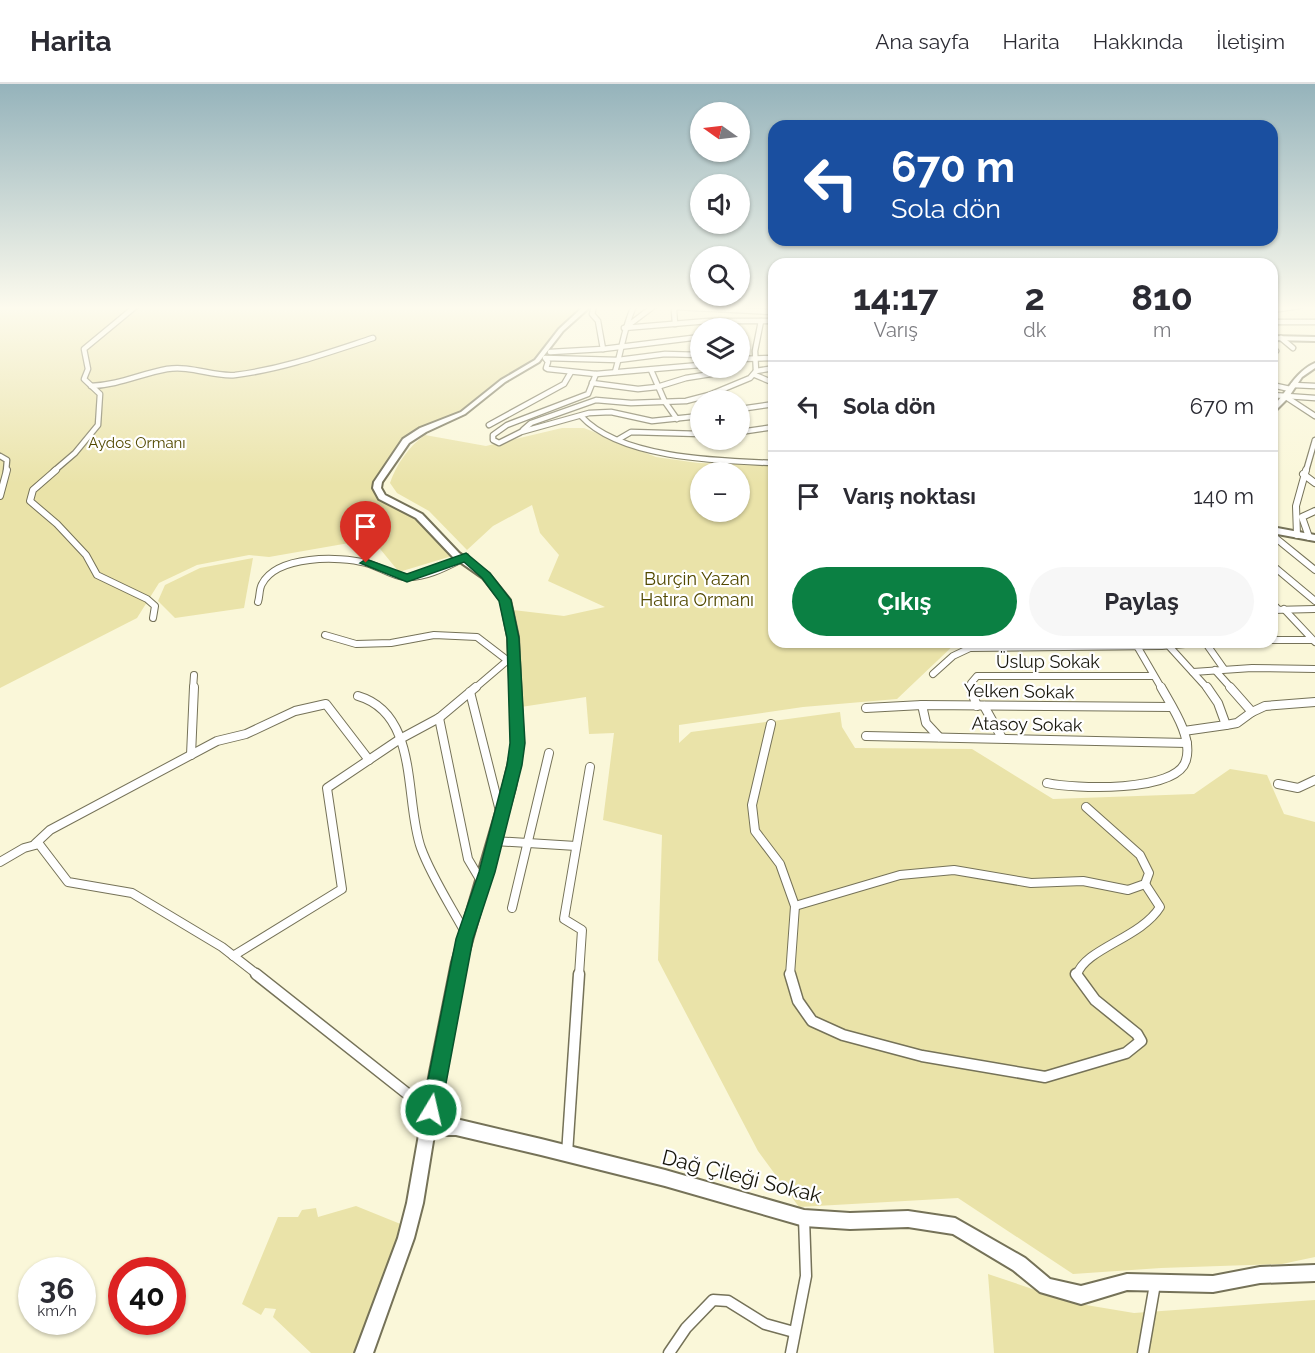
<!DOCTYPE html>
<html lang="tr">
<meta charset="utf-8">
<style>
:root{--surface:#fff;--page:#f7f7f7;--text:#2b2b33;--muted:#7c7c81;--line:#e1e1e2;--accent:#0b8043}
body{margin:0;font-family:Raleway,sans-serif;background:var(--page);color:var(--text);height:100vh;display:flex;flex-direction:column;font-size:22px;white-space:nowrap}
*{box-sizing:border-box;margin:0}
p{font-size:20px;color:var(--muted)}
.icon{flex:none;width:33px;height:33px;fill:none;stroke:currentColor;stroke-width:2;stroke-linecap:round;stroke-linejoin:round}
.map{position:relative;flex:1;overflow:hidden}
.panel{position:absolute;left:768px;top:174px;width:510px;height:390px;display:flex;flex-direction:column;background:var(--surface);border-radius:18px;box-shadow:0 2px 4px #0004}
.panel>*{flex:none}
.top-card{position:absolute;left:768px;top:36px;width:510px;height:126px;border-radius:18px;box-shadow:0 2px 4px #0004;background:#1a4fa0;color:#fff;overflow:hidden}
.needle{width:39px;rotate:284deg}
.fabs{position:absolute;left:690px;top:18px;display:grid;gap:12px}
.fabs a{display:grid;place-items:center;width:60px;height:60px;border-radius:50%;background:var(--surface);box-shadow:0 2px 4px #0004;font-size:30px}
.speed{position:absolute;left:18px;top:1173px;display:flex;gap:12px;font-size:30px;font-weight:700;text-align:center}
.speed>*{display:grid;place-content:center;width:78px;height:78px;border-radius:50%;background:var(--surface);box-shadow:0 2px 4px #0004;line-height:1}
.speed small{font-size:15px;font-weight:400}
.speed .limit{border:9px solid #d22;background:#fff;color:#111}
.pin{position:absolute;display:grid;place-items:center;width:51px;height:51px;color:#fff;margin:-62px -26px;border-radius:50% 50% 50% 0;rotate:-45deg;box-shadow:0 0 6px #0007}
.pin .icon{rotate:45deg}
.me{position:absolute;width:66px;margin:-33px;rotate:9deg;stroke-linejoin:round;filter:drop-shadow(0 0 4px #0008)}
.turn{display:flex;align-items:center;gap:21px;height:126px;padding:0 24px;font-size:27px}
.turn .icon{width:78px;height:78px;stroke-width:2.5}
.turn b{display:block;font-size:42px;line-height:51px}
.eta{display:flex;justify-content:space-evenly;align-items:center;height:102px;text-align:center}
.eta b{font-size:36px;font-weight:700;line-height:42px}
.action{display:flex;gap:12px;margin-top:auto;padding:12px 24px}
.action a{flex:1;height:69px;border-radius:36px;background:var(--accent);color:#fff;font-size:24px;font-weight:700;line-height:69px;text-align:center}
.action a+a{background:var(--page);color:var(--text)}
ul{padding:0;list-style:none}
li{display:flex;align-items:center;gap:18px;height:90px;padding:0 24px;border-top:2px solid var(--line)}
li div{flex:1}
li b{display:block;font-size:22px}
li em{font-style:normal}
header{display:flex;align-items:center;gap:36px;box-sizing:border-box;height:84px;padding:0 30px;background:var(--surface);border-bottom:2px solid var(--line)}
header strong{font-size:28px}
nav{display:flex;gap:33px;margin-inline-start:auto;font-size:21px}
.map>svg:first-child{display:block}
.green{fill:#eae3a9;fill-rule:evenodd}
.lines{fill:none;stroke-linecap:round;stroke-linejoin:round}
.street-far3-casing{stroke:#757258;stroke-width:7}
.street-far2-casing{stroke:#757258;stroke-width:8}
.street-far1-casing{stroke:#757258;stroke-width:10}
.street-casing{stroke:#757258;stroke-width:13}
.secondary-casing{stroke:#757258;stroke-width:4}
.primary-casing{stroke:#757258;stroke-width:4}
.street-far3{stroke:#fff;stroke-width:4.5}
.street-far2{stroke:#fff;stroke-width:6}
.street-far1{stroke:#fff;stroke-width:8}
.street{stroke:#fff;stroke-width:10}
.secondary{fill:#fff;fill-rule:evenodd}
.primary{fill:#fff;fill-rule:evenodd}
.route{fill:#0b8043;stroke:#07532c;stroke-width:1.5}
.labels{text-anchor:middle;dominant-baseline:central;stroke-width:4.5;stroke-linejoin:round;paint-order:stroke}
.far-park-label{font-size:15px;fill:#524900;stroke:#fff}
.park-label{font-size:18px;fill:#524900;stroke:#fff}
.street-label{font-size:18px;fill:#17160b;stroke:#fff}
.near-street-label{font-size:21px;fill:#17160b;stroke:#fff}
</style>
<header>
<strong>Harita</strong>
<nav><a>Ana sayfa</a><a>Harita</a><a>Hakkında</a><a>İletişim</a></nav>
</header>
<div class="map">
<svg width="1315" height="1269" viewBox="0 0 1315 1269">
<rect width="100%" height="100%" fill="#faf7d9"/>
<g class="green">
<path d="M0,222H585L561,243L535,276L501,296L466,325L413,349L378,400L384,412L415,429L452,472L399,488L372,455L269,473L249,471L197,481L159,499L137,534L0,604Z"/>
<path d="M562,344H584L656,373L698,379L774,381V558H957L897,615L803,623L679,641V659L691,648L840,628L842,643L855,664L972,665L1053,715L1194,710L1230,685L1267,691L1284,730L1315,738V1173L1282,1180L1161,1184L1073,1190L958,1114L799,1123L758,1067L658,876L662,751L603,736L614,649L589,650L586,613L521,623L513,526L564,532L605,523L548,497L559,471L540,449L532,421L493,442L467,466L429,427L397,409L390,399C396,381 409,362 425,351L486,362ZM700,388H740V428H700Z"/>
<path d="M253,474L244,524L175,534L158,517L165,501L200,484Z"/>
<path d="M356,1122L403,1141L356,1269H311L273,1233L276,1225L265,1224L261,1231L242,1220L278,1133H298L302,1126L316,1124L318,1133Z"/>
<path d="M988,1190L1074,1219L1134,1229L1315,1216V1269H994Z"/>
</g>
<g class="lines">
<defs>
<g id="street-far3">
<path d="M594,222L592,230L598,237L603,265"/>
<path d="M675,223L774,228"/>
<path d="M1272,226L1300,222"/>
<path d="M1272,238H1315"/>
<path d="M675,240L674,226L677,222"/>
<path d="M626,243L654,222"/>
<path d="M624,244L708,237H774"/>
<path d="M1281,254L1293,264"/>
<path d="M1272,263L1276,267"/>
<path d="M550,268L603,265L700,253"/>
<path d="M696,270L698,253"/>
<path d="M700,271L665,270L618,276L545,274L548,278L546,284L548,285L596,290L700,281"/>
<path d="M740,275L774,274"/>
<path d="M651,286L665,318L677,335"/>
<path d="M756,287L774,284"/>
<path d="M615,288C622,265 624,243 634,222"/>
<path d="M596,290L588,310L507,341L493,351V356L499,359L521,348L589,329L611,328L652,337L700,332"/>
<path d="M755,291L774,299"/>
<path d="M592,299L638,305L657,303L686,294L711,290L718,284"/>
<path d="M1272,301L1290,305"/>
<path d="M1293,301L1315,302"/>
<path d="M91,302C119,301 140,290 167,285C191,281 213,293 235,291C283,285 327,269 373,254"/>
<path d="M1272,311L1315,314"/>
<path d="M1286,313L1315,332"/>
<path d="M740,325L774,320"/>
<path d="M581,332C620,375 720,377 774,379"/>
<path d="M489,341L564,300L571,288"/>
<path d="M523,346L531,339L596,316L631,319L686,317L709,311L750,294L756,287L755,267L761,237"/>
<path d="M740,348L774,343"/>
<path d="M619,355L631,348L700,350"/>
<path d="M0,372L7,376L6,387"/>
<path d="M54,387L75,369L98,341L100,310L84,295L88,285L84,265L136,222"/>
<path d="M1306,387L1315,356"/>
</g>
<g id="street-far2">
<path d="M56,386L33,406L30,417L57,440L86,471L97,491L147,515L155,522L153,534"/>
<path d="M1303,390L1315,399"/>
<path d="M0,412L7,386"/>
<path d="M1272,451L1315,486"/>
<path d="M1297,451L1296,422L1306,386"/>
<path d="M1309,453L1302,433L1315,427"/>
<path d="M1272,481L1315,517"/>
<path d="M258,518C260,512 259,505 262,500C277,471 339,472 366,479C379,482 391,492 405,493C425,495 448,482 466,473"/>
<path d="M1272,519L1278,525"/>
<path d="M1284,525L1315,558"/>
<path d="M1272,526L1315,525"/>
<path d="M325,551L356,560L391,559L434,551L477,553L507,576"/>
<path d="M1272,556H1312"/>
<path d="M1205,558L1224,585"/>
<path d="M1168,561L1208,605"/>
<path d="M1137,562L1162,605"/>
<path d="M1215,586L1232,605"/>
<path d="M1193,588L1252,584L1315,585"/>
<path d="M933,590L953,572L970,564L1162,562L1208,558"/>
<path d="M193,605L194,591"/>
<path d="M474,605L515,570"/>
<path d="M971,605V599L977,592H1153"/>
</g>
<g id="street-far1">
<path d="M970,603L977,622"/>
<path d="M470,608L500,727"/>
<path d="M358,612C420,630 404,717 421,764C431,792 452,824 466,850"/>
<path d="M922,621L926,639L939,653"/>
<path d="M984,622L1002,654"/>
<path d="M866,624L922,621L1171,623"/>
<path d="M1252,628L1265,622L1315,618"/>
<path d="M439,634L468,775L481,797"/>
<path d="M771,640L752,721L755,747L780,780L795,822L790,891"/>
<path d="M1226,641L1237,639L1252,628L1230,603"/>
<path d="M1184,647L1226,641L1218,619L1207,603"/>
<path d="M866,652L1187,659"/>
<path d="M191,671L194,603"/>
<path d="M1047,699C1073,705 1178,709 1186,676C1193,653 1172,623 1161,603"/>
<path d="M1278,700L1298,704L1315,696"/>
<path d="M494,757L576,762"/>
<path d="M35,760L50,746L217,657L246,650L295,627L326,620L369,676"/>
<path d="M0,778L24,764L39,760L68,798L132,809L222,863L258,891"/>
<path d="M795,822L900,791L954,786L1031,799L1083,797L1128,806L1145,800L1149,789L1140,771L1086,723"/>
<path d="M512,824L549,669"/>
<path d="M233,872L342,805L327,704L400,655L439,634L476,603"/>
<path d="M579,891L582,846L564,835L590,683"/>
<path d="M1077,891C1084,865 1141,854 1160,823L1145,800"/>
</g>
<g id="street">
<path d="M256,890L414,1015L431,1025"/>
<path d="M790,890L798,917L812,937L843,951L922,972L1045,993L1126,969L1141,957L1137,950L1095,916L1076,890"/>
<path d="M567,1070L579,890"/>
<path d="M669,1269L686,1244L713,1216L728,1217L765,1240L794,1248"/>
<path d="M791,1269L806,1192L804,1134"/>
<path d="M1143,1269L1155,1200"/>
</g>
<g id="secondary">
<path d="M584,222H591L563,247L539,278L505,298L465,330L426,348L409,359L382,398L381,404L385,411L422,430L459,469L489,490L510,516L518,553L523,659L515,704L466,878L437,1035H456L541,1055L665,1086L804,1126L850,1129L908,1127L955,1134L1025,1174L1050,1195L1081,1202L1127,1190L1213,1192L1260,1183L1315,1181V1197L1260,1199L1213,1208L1127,1206L1081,1220L1040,1208L1013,1186L953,1150L908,1143L850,1145L804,1142L665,1102L541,1071L456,1051H434L423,1119L414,1154L373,1269H355L398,1154L407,1119L430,988L452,878L503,704L513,659L508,553L501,517L483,494L453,473L416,434L379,415L373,404L374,398L403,355L420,344L461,328L501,296L535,276L559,245Z"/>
<path d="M1272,252L1315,253V257L1272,256Z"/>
<path d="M1315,279V284L1302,293L1288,314L1272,330V324C1287,308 1295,288 1315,279Z"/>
</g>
<path id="primary" d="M1272,443L1315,451V457L1272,449Z"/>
</defs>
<use href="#street-far3" class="street-far3-casing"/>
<use href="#street-far2" class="street-far2-casing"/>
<use href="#street-far1" class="street-far1-casing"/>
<use href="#street" class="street-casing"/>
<use href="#secondary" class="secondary-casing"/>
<use href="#primary" class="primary-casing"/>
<use href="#street-far3" class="street-far3"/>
<use href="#street-far2" class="street-far2"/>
<use href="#street-far1" class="street-far1"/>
<use href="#street" class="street"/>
<use href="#secondary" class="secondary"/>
<use href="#primary" class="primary"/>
</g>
<linearGradient id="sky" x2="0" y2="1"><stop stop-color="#95b3bb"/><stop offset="0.56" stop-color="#fdfbee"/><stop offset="1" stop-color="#fdfbee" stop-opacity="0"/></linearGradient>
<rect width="1315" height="400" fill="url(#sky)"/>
<path class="route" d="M466,469L490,489L511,516L519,554L525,659L522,681L495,788L473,855L441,1026L438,1032L431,1035L424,1032L422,1026L456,855L479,788L507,681L510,659L507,554L499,517L482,494L464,478L407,498L360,479L366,475L407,490Z"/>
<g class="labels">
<g class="far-park-label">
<text x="137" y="359">Aydos Ormanı</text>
</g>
<g class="park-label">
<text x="697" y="494">Burçin Yazan<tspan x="697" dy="21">Hatıra Ormanı</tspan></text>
</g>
<g class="street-label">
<text x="1048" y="577">Üslup Sokak</text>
<text transform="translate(1019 607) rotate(1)">Yelken Sokak</text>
<text transform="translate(1027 640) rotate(1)">Atasoy Sokak</text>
</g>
<g class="near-street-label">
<text transform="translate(742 1092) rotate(14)">Dağ Çileği Sokak</text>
</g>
</g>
</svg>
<div class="fabs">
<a><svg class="needle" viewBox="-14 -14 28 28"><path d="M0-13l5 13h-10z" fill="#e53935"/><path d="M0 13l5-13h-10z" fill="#7c7c81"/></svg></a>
<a><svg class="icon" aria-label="sound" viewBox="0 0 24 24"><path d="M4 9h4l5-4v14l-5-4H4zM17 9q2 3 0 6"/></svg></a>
<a><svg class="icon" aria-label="search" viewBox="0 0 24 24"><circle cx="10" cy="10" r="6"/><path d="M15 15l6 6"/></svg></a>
<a><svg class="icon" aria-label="layers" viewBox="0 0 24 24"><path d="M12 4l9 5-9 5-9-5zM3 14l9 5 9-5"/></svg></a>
<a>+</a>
<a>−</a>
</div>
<div class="speed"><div>36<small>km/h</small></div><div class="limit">40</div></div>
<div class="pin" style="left:366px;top:479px;background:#d93025"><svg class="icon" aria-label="arrive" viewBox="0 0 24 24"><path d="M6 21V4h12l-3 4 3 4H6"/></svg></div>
<svg class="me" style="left:431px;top:1026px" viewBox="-20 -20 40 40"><circle r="17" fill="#0b8043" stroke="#fff" stroke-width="3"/><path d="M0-11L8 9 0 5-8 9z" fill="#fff"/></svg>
<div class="top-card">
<div class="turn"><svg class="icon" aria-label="left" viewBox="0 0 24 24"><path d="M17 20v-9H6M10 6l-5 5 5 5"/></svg><div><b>670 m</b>Sola dön</div></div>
</div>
<section class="panel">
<div class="eta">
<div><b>14:17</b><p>Varış</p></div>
<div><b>2</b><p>dk</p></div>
<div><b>810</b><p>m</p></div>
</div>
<ul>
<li><svg class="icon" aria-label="left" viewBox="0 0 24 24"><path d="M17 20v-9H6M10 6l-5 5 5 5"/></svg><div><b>Sola dön</b></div><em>670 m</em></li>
<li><svg class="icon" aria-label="arrive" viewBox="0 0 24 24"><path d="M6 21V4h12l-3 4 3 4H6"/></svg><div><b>Varış noktası</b></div><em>140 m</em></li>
</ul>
<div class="action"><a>Çıkış</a><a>Paylaş</a></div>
</section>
</div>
